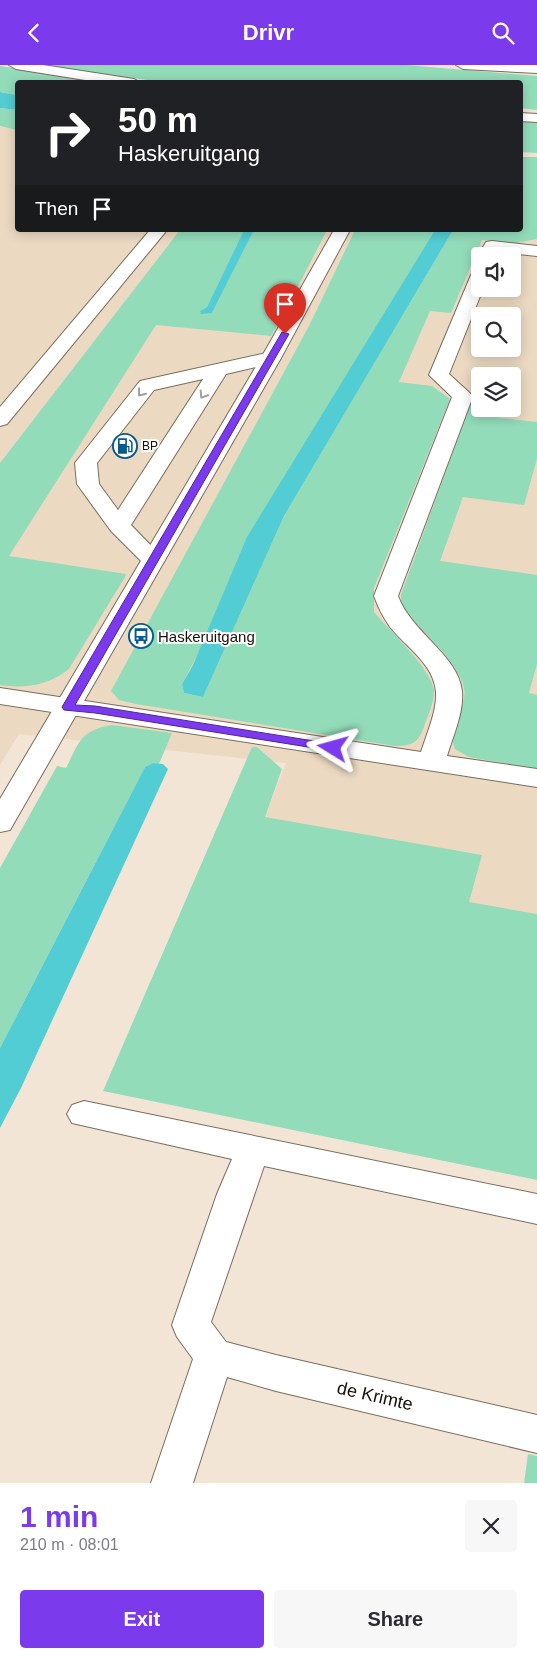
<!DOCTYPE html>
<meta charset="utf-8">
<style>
:root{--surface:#fff;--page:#f7f7f7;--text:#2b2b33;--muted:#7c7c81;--accent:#7c3aed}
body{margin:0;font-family:Arial,sans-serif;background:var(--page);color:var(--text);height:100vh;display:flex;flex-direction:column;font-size:19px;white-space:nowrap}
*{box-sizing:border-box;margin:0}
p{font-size:16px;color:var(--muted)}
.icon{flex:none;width:28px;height:28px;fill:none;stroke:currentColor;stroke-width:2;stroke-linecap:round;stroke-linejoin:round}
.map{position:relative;height:1418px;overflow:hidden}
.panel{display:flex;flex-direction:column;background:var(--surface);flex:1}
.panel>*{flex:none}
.hud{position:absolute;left:15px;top:15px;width:508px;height:152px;border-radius:5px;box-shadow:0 2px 12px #0003;background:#202124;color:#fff;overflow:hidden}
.buttons{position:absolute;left:471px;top:182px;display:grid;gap:10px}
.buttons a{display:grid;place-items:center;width:50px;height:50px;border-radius:5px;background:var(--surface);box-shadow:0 2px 12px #0003;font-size:25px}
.pin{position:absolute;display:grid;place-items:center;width:42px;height:42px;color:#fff;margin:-51px -21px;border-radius:50% 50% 50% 0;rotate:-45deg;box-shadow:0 0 5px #0007}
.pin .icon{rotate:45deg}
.me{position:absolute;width:55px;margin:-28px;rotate:278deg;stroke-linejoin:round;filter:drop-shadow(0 0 4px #0008)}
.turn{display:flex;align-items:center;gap:18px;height:105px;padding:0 20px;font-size:22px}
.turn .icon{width:65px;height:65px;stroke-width:2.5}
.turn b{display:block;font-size:35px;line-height:42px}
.then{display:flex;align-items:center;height:48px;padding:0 20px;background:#0003;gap:10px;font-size:19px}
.round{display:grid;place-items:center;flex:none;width:52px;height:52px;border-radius:5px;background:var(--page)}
.headline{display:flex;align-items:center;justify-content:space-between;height:85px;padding:0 20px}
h1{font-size:30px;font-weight:700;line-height:38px;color:var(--accent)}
.cta{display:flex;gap:10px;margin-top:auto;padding:10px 20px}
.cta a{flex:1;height:58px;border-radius:5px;background:var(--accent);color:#fff;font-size:20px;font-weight:700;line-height:58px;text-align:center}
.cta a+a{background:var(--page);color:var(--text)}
header{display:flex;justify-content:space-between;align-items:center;height:65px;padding:0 20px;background:var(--accent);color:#fff;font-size:22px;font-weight:700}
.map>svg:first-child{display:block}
.built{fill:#ebd9c2;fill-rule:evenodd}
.green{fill:#93dcba}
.water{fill:#53cdd4}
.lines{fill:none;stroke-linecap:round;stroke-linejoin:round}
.minor-casing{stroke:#796d5e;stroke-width:2}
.major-casing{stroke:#796d5e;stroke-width:2}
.highway-casing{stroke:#796d5e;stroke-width:2}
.minor{fill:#fff;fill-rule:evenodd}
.major{fill:#fff;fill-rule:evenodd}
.highway{fill:#fff;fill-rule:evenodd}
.oneway{stroke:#a19f9d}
.route{fill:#7c3aed;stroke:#51269a}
.labels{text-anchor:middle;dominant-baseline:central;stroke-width:4;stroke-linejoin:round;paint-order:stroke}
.far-poi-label{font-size:12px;fill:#15100a;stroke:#fff;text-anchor:start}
.poi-label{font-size:15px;fill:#15100a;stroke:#fff;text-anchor:start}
.near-street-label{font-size:18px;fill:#15100a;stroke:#fff}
</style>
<header><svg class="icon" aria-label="back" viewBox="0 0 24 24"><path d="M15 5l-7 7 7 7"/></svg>Drivr<svg class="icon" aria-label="search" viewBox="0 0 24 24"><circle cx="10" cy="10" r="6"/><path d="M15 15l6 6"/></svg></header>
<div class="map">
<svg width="537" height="1418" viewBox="0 0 537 1418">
<rect width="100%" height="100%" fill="#f3e5d5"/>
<path class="built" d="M0,61L17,65L18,165H520L537,99V1040L179,969L286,698L19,669L0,700ZM480,191H512V224H480ZM480,251H512V284H480ZM480,311H512V344H480Z"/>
<g class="green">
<path d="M42,0H406L537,11V45L520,43V18H168Z"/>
<path d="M0,1L103,17L18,18L17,30L0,27Z"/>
<path d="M0,43L17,45V65L0,61Z"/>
<path d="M520,54L537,55V88L520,87Z"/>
<path d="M520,92H537V174L516,178L482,175L451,248L430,246L399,317L432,321L450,334L374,523V547C389,565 432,604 434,626C434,637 429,648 425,659C419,677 414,681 395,681L136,639L119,635L111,626L309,261L355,165H435L334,331L182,619L184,628L203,632L284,451L453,165H520Z"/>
<path d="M180,165H244L207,242L200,246L212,248L254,165H327L285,247L271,271L156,260L9,491L126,509L125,512L69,604C49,620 25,624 0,620V398Z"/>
<path d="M475,326H480V344H495L493,352L537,357V394L524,440L463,432L440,496L537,510V599L529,628L537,630V704L469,692L455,684C446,664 468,643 464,623C459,597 417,563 401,539V530Z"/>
<path d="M112,660L172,668L159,699L153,698L145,702L0,983V803L57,701L66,703C79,678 80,665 112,660Z"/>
<path d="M252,682H257L282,704L265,752L482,790L469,837L537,849V1115L103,1026Z"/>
<path d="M528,1389L537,1391V1418H524Z"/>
</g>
<g class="water">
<path d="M0,27L17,30V45L0,43Z"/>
<path d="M244,165H254L212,248L201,249L200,246L207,242Z"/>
<path d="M435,165H453L284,451L203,632L184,628L182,619L193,600L247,472Z"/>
<path d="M153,698L163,699L168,704L21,1023L0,1063V983L145,702Z"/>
</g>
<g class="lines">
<defs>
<g id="minor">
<path d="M150,165H167L7,359L0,361V342Z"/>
<path d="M492,176L537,181V191L498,187L495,191H480V193L478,191L486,177Z"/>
<path d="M480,205V224H483L449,309L473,331L398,531C411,567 458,590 462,626C464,647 453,671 447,691L537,704V722L0,639V623L421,687C427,668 437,646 436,627C434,599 406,582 390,562C383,552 378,542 374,531L452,332L429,310L471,210L474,206Z"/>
<path d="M271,287L278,289L281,293L278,297L226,309L131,460L165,495L161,500L153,502L145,500L111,466L77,419L75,398L140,316ZM203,314L118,445L99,419L97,398L154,325Z"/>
<path d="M84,1036L537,1129V1159L264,1101L211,1257L226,1277L276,1290L537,1350V1388L276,1326L227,1312L193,1418H151L193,1294L177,1272L172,1260L217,1129L232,1094L72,1058L67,1049L72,1040Z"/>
</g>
<g id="major">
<path d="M9,0H43L134,14L141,18H104L16,4Z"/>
<path d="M520,48L537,49V57L520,56Z"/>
<path d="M334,165H350L281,293L14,758L10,765L0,767V734L261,293Z"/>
</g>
<path id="highway" d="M456,0H537V8L463,4Z"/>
</defs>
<use href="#minor" class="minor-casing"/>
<use href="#major" class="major-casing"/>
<use href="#highway" class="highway-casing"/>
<use href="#minor" class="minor"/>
<use href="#major" class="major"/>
<use href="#highway" class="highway"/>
</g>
<defs><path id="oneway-chevron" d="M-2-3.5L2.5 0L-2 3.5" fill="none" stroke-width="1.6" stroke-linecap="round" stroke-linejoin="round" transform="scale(1.25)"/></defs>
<g class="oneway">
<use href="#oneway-chevron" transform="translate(141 328) rotate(128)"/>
<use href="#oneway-chevron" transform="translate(203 330) rotate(123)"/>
</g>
<path class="route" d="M282,267L289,269L75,640L95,641L333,679L339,683L333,686L95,648L64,645L62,642Z"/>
<defs>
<symbol id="fuel-ring" viewBox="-11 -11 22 22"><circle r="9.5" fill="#fff" stroke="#085a8d" stroke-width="1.5"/><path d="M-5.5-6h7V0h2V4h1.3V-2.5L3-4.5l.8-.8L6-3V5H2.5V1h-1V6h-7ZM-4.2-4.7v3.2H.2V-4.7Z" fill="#085a8d"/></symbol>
<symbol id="bus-ring" viewBox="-11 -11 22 22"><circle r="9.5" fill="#fff" stroke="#085a8d" stroke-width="1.5"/><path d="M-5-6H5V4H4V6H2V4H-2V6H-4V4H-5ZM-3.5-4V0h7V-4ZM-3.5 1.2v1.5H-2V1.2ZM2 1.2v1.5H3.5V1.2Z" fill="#085a8d"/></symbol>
</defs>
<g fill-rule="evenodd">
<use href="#fuel-ring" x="111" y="367" width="28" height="28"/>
<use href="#bus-ring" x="127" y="557" width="28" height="28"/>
</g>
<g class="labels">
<g class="far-poi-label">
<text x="142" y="381">BP</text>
</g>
<g class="poi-label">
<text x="158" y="571">Haskeruitgang</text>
</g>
<g class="near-street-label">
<text transform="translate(375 1331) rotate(13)">de Krimte</text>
</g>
</g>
</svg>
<div class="buttons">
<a><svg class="icon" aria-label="sound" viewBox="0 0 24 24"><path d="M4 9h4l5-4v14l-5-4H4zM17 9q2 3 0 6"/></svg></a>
<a><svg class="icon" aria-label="search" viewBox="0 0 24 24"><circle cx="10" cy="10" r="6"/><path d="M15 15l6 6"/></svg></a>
<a><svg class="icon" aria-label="layers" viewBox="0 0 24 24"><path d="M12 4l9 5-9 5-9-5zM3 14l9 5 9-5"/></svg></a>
</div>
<div class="pin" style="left:285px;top:269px;background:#d93025"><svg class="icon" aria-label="arrive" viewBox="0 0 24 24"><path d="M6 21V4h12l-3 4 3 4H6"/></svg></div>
<svg class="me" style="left:333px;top:683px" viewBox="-20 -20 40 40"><path d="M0-17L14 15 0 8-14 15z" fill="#7c3aed" stroke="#fff" stroke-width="4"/></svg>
<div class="hud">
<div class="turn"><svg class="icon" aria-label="right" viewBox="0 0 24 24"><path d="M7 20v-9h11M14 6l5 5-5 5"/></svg><div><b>50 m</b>Haskeruitgang</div></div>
<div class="then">Then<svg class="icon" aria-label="arrive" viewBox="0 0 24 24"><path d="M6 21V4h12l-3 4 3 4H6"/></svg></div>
</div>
</div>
<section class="panel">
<div class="headline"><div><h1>1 min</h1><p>210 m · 08:01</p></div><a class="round"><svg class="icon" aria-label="close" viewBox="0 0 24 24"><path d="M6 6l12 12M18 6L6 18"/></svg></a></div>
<div class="cta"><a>Exit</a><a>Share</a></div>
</section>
